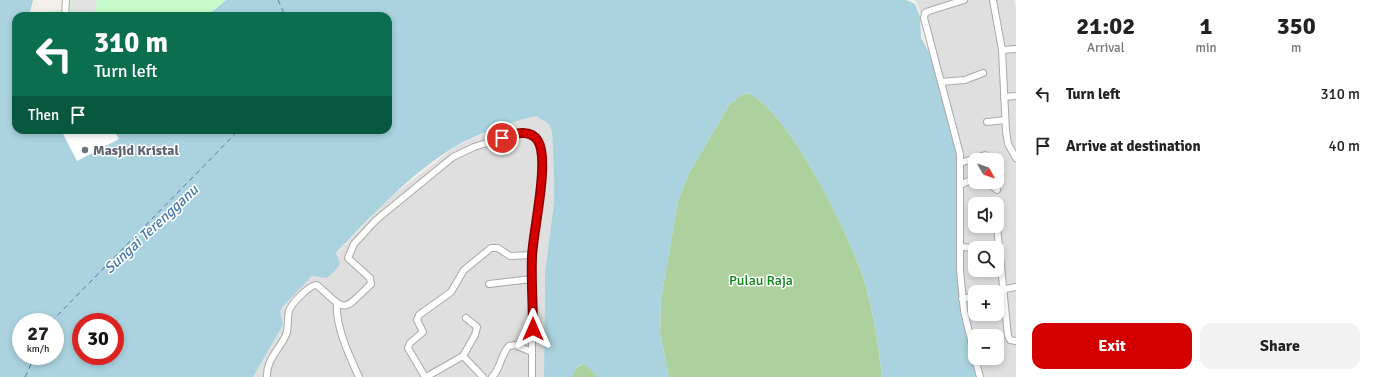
<!DOCTYPE html>
<meta charset="utf-8">
<style>
:root{--surface:#fff;--page:#f2f2f2;--text:#222;--muted:#767676;--accent:#d40000}
body{margin:0;font-family:Signika,sans-serif;background:var(--page);color:var(--text);height:100vh;display:flex;flex-direction:column;font-size:15px;white-space:nowrap}
*{box-sizing:border-box;margin:0}
p{font-size:13px;color:var(--muted)}
.icon{flex:none;width:22px;height:22px;fill:none;stroke:currentColor;stroke-width:2;stroke-linecap:round;stroke-linejoin:round}
.map{position:relative;flex:1;overflow:hidden}
.panel{display:flex;flex-direction:column;background:var(--surface);width:360px}
.panel>*{flex:none}
.hud{position:absolute;left:12px;top:12px;width:380px;height:122px;border-radius:12px;box-shadow:0 2px 6px #0003;background:#0b6e4f;color:#fff;overflow:hidden}
.needle{width:26px;rotate:130deg}
.fabs{position:absolute;left:968px;top:153px;display:grid;gap:8px}
.fabs a{display:grid;place-items:center;width:36px;height:36px;border-radius:8px;background:var(--surface);box-shadow:0 2px 6px #0003;font-size:20px}
.speed{position:absolute;left:12px;top:313px;display:flex;gap:8px;font-size:20px;font-weight:700;text-align:center}
.speed>*{display:grid;place-content:center;width:52px;height:52px;border-radius:50%;background:var(--surface);box-shadow:0 2px 6px #0003;line-height:1}
.speed small{font-size:10px;font-weight:400}
.speed .limit{border:6px solid #d22;background:#fff;color:#111}
.pin{position:absolute;display:grid;place-items:center;width:34px;height:34px;color:#fff;margin:-17px;border:2px solid #fff;border-radius:50%;box-shadow:0 1px 4px #0007}
.me{position:absolute;width:44px;margin:-22px;rotate:0deg;stroke-linejoin:round;filter:drop-shadow(0 0 3px #0008)}
.turn{display:flex;align-items:center;gap:14px;height:84px;padding:0 16px;font-size:18px}
.turn .icon{width:52px;height:52px;stroke-width:2.5}
.turn b{display:block;font-size:28px;line-height:34px}
.then{display:flex;align-items:center;height:38px;padding:0 16px;background:#0003;gap:8px;font-size:15px}
.eta{display:flex;justify-content:space-evenly;align-items:center;height:68px;text-align:center}
.eta b{font-size:24px;font-weight:700;line-height:28px}
.action{display:flex;gap:8px;margin-top:auto;padding:8px 16px}
.action a{flex:1;height:46px;border-radius:12px;background:var(--accent);color:#fff;font-size:16px;font-weight:700;line-height:46px;text-align:center}
.action a+a{background:var(--page);color:var(--text)}
ul{padding:0;list-style:none}
li{display:flex;align-items:center;gap:12px;height:52px;padding:0 16px}
li div{flex:1}
li b{display:block;font-size:15px}
li em{font-style:normal}
main{display:flex;flex:1;min-height:0}
.map>svg:first-child{display:block}
.residential{fill:#e0dfdf;fill-rule:evenodd}
.forest{fill:#add19e}
.park{fill:#c8facc}
.parking{fill:#e2e2e2}
.water{fill:#aad3df;fill-rule:evenodd}
.pier{fill:#fff}
.lines{fill:none;stroke-linecap:round;stroke-linejoin:round}
.ferry{stroke:#4a7aab;stroke-width:1;stroke-dasharray:5 4;stroke-linecap:butt}
.minor-casing{stroke:#a9a9a9;stroke-width:8}
.minor{stroke:#fff;stroke-width:6}
.route-casing{stroke:#8a0000;stroke-width:10}
.route{stroke:#d40000;stroke-width:7}
.worship-dot{fill:#6b7280;stroke:#fff;stroke-width:1.5}
.labels{text-anchor:middle;dominant-baseline:central;stroke-width:3;stroke-linejoin:round;paint-order:stroke}
.worship-label{font-size:14px;font-weight:bold;fill:#5b616d;stroke:#fff;text-anchor:start}
.park-label{font-size:14px;fill:#0c8416;stroke:#fff}
.water-label{font-size:15px;font-style:italic;fill:#4a7aab;stroke:#fff}
</style>
<main>
<div class="map">
<svg width="1016" height="377" viewBox="0 0 1016 377">
<rect width="100%" height="100%" fill="#f2efe9"/>
<g class="residential">
<path d="M915,0H1014L1016,7V377H980L961,299L962,187L922,16ZM975,160H997V182H975ZM975,204H997V226H975ZM975,248H997V270H975ZM975,292H997V314H975ZM975,336H997V358H975Z"/>
<path d="M536,116L549,124L552,132L554,175V202L545,272L544,377H253L281,328L280,312L283,306L308,278L314,275H318L339,262L336,254L387,200L455,147L475,137L522,119Z"/>
</g>
<g class="forest">
<path d="M747,93C789,108 856,247 867,290C874,318 879,348 882,377H669L660,333L661,299L678,201L688,175L729,105L740,96Z"/>
<path d="M584,364L590,367L597,377H572C574,370 576,366 584,364Z"/>
</g>
<path class="park" d="M63,0H226L207,16H29V14L62,10Z"/>
<path class="parking" d="M72,0H97L95,16H77V14H71Z"/>
<path class="water" d="M0,0H33L29,16H16V130H388V16H207L226,0H906L915,4L920,17L921,38L933,59L958,152L959,290L980,377H882C879,348 874,318 867,290C856,247 789,108 747,93L740,96L729,105L688,175L678,201L661,299L660,333L669,377H597C587,364 579,357 572,377H544L545,272L554,202V175L552,132L549,124L536,116C513,121 474,135 454,147C409,175 372,215 336,253L340,264L333,273L327,278L312,276L283,306L280,312L283,325L253,377H0ZM21,322H55V356H21ZM81,322H115V356H81Z"/>
<path class="pier" d="M61,130H114L119,139L77,161Z"/>
<g class="lines">
<g class="ferry">
<path d="M278,0L283,11L282,16"/>
<path d="M51,322L239,130"/>
<path d="M25,377L35,356"/>
</g>
<defs>
<g id="minor">
<path d="M964,0L929,11L925,13L924,18L960,154V270L964,311L975,357"/>
<path d="M993,0L1002,50L1006,131L1008,144L1016,158"/>
<path d="M65,16L66,0"/>
<path d="M1002,50L1016,49"/>
<path d="M941,82L965,80L983,73"/>
<path d="M1004,97L1016,96"/>
<path d="M987,122L1005,120"/>
<path d="M960,163L985,155"/>
<path d="M987,182L997,190"/>
<path d="M960,185L975,178"/>
<path d="M997,227L1008,336L1010,340L1016,341"/>
<path d="M960,247L980,248"/>
<path d="M489,284L532,279"/>
<path d="M990,292L1016,287"/>
<path d="M962,299L975,296"/>
<path d="M337,304C335,326 350,357 359,377"/>
<path d="M466,318L477,327L475,335L463,356L483,377"/>
<path d="M975,358L980,377"/>
<path d="M267,377C266,360 279,350 286,335C289,327 287,319 289,311C291,304 310,284 317,285C347,312 341,313 371,284L370,278L348,258L354,244L376,220L453,157L474,147L519,133H525L535,137L540,145L542,160L539,202L532,255V377"/>
<path d="M425,377L408,348L410,343L423,332L417,320L419,315L451,292L464,270L491,248H498L510,256L532,255"/>
<path d="M426,377L463,356"/>
<path d="M492,377C501,369 500,355 509,346L515,345L532,352"/>
</g>
</defs>
<use href="#minor" class="minor-casing"/>
<use href="#minor" class="minor"/>
</g>
<g class="lines">
<defs>
<path id="route" d="M502,138C514,134 530,128 538,141C550,160 533,231 532,256C531,280 533,304 533,329"/>
</defs>
<use href="#route" class="route-casing"/>
<use href="#route" class="route"/>
</g>
<circle class="worship-dot" cx="85" cy="150" r="4"/>
<g class="labels">
<g class="worship-label">
<text x="93" y="150">Masjid Kristal</text>
</g>
<g class="park-label">
<text x="761" y="280">Pulau Raja</text>
</g>
<g class="water-label">
<text transform="translate(151 229) rotate(-43)">Sungai Terengganu</text>
</g>
</g>
</svg>
<div class="fabs">
<a><svg class="needle" viewBox="-14 -14 28 28"><path d="M0-13l5 13h-10z" fill="#e53935"/><path d="M0 13l5-13h-10z" fill="#767676"/></svg></a>
<a><svg class="icon" aria-label="sound" viewBox="0 0 24 24"><path d="M4 9h4l5-4v14l-5-4H4zM17 9q2 3 0 6"/></svg></a>
<a><svg class="icon" aria-label="search" viewBox="0 0 24 24"><circle cx="10" cy="10" r="6"/><path d="M15 15l6 6"/></svg></a>
<a>+</a>
<a>−</a>
</div>
<div class="speed"><div>27<small>km/h</small></div><div class="limit">30</div></div>
<div class="pin" style="left:502px;top:138px;background:#d93025"><svg class="icon" aria-label="arrive" viewBox="0 0 24 24"><path d="M6 21V4h12l-3 4 3 4H6"/></svg></div>
<svg class="me" style="left:533px;top:329px" viewBox="-20 -20 40 40"><path d="M0-17L14 15 0 8-14 15z" fill="#d40000" stroke="#fff" stroke-width="4"/></svg>
<div class="hud">
<div class="turn"><svg class="icon" aria-label="left" viewBox="0 0 24 24"><path d="M17 20v-9H6M10 6l-5 5 5 5"/></svg><div><b>310 m</b>Turn left</div></div>
<div class="then">Then<svg class="icon" aria-label="arrive" viewBox="0 0 24 24"><path d="M6 21V4h12l-3 4 3 4H6"/></svg></div>
</div>
</div>
<section class="panel">
<div class="eta">
<div><b>21:02</b><p>Arrival</p></div>
<div><b>1</b><p>min</p></div>
<div><b>350</b><p>m</p></div>
</div>
<ul>
<li><svg class="icon" aria-label="left" viewBox="0 0 24 24"><path d="M17 20v-9H6M10 6l-5 5 5 5"/></svg><div><b>Turn left</b></div><em>310 m</em></li>
<li><svg class="icon" aria-label="arrive" viewBox="0 0 24 24"><path d="M6 21V4h12l-3 4 3 4H6"/></svg><div><b>Arrive at destination</b></div><em>40 m</em></li>
</ul>
<div class="action"><a>Exit</a><a>Share</a></div>
</section>
</main>
